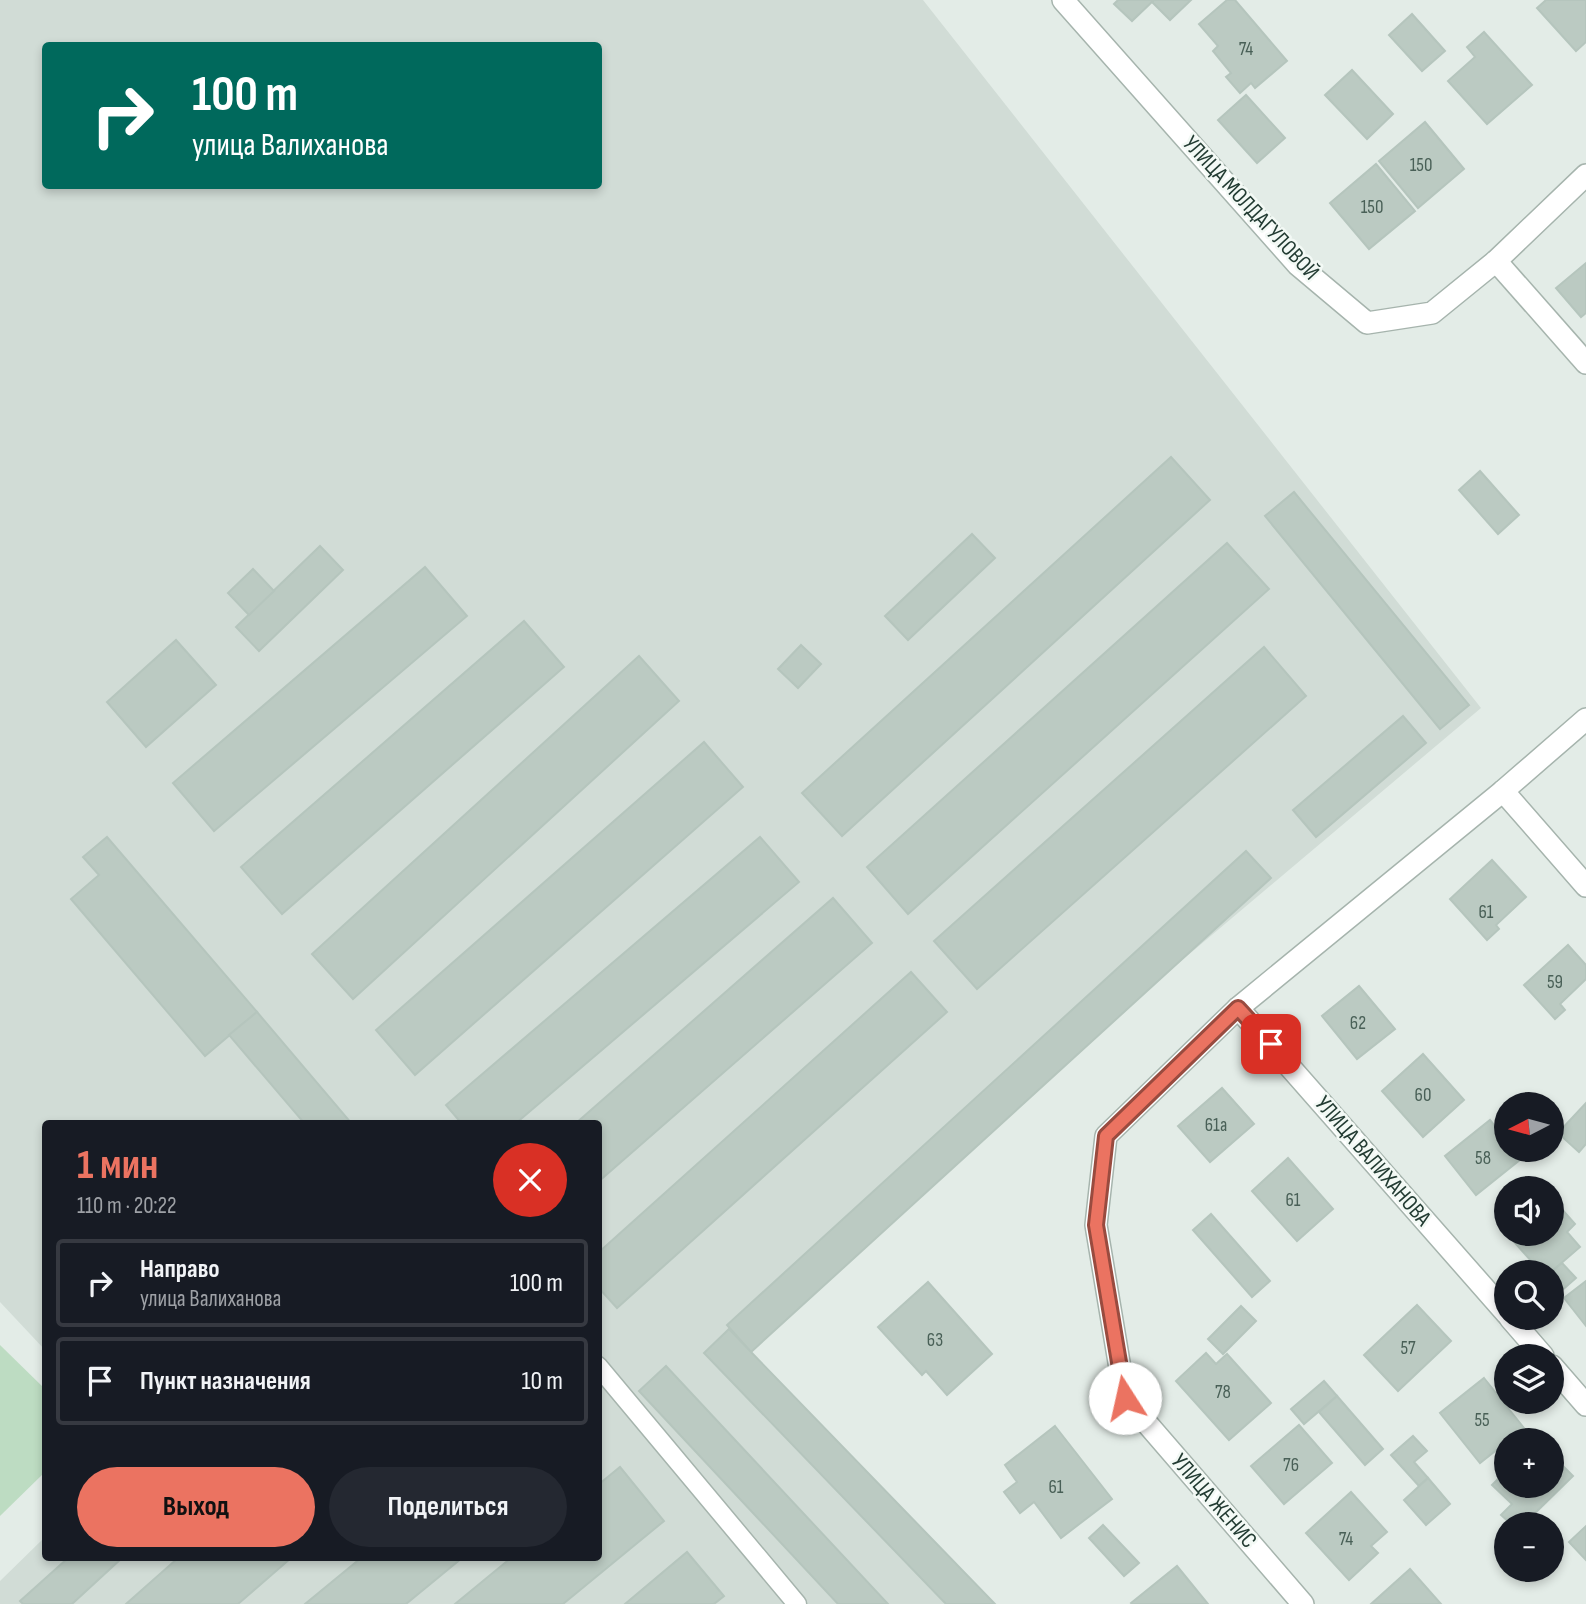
<!DOCTYPE html>
<html lang="ru">
<meta charset="utf-8">
<style>
:root{--surface:#171b24;--page:#242831;--text:#f1f3f6;--muted:#9ea1a6;--line:#363941;--accent:#eb7361}
body{margin:0;font-family:"Sofia Sans Condensed",sans-serif;background:var(--page);color:var(--text);height:100vh;display:flex;flex-direction:column;font-size:26px;white-space:nowrap}
*{box-sizing:border-box;margin:0}
p{font-size:23px;color:var(--muted)}
.icon{flex:none;width:38px;height:38px;fill:none;stroke:currentColor;stroke-width:2;stroke-linecap:round;stroke-linejoin:round}
.map{position:relative;flex:1;overflow:hidden}
.details{position:absolute;left:42px;top:1120px;width:560px;height:441px;display:flex;flex-direction:column;background:var(--surface);border-radius:7px;box-shadow:0 4px 10px #0003}
.details>*{flex:none}
.banner{position:absolute;left:42px;top:42px;width:560px;height:147px;border-radius:7px;box-shadow:0 4px 10px #0003;background:#00695c;color:#fff;overflow:hidden}
.needle{width:46px;rotate:264deg}
.fabs{position:absolute;left:1494px;top:1092px;display:grid;gap:14px}
.fabs a{display:grid;place-items:center;width:70px;height:70px;border-radius:50%;background:var(--surface);box-shadow:0 4px 10px #0003;font-size:35px}
.pin{position:absolute;display:grid;place-items:center;width:60px;height:60px;color:#fff;margin:-30px;border-radius:14px;box-shadow:0 4px 10px #0006}
.me{position:absolute;width:77px;margin:-38px;rotate:350deg;stroke-linejoin:round;filter:drop-shadow(0 0 5px #0008)}
.turn{display:flex;align-items:center;gap:24px;height:147px;padding:0 35px;font-size:32px}
.turn .icon{width:91px;height:91px;stroke-width:2.5}
.turn b{display:block;font-size:49px;line-height:60px}
.round{display:grid;place-items:center;flex:none;width:74px;height:74px;border-radius:37px;background:var(--page)}
.head{display:flex;align-items:center;justify-content:space-between;height:119px;padding:0 35px}
h1{font-size:42px;font-weight:700;line-height:52px;color:var(--accent)}
.cta{display:flex;gap:14px;margin-top:auto;padding:14px 35px}
.cta a{flex:1;height:80px;border-radius:42px;background:var(--accent);color:#111;font-size:28px;font-weight:700;line-height:80px;text-align:center}
.cta a+a{background:var(--page);color:var(--text)}
ul{padding:0;list-style:none}
li{display:flex;align-items:center;gap:21px;height:88px;margin:0 14px 10px;padding:0 21px;border:4px solid var(--line);border-radius:7px}
li div{flex:1}
li b{display:block;font-size:26px}
li em{font-style:normal}
.map>svg:first-child{display:block}
.built{fill:#d1dcd6;fill-rule:evenodd}
.green{fill:#bddcc2}
.building{fill:#bbcac2;stroke:#b5c5bd;stroke-width:2}
.lines{fill:none;stroke-linecap:round;stroke-linejoin:round}
.service-casing{stroke:#a6b4ad;stroke-width:21}
.minor-casing{stroke:#a6b4ad;stroke-width:24}
.service{stroke:#fff;stroke-width:18}
.minor{stroke:#fff;stroke-width:21}
.route-casing{stroke:#994b3f;stroke-width:18}
.route{stroke:#eb7361;stroke-width:12}
.labels{text-anchor:middle;dominant-baseline:central;stroke-width:5;stroke-linejoin:round;paint-order:stroke}
.number-label{font-size:19px;fill:#496057}
.street-label{font-size:23px;fill:#233c33;stroke:#f3f9f5}
</style>
<div class="map">
<svg width="1586" height="1604" viewBox="0 0 1586 1604">
<rect width="100%" height="100%" fill="#e3ece7"/>
<path class="built" d="M0,0H923L1481,708L720,1350L965,1604H0V1581L45,1537L46,1558H598V1124H46L45,1350L0,1302ZM46,46H598V186H46Z"/>
<path class="green" d="M0,1345L46,1390L45,1472L0,1516Z"/>
<g class="building">
<path d="M1118,0H1154L1132,21L1114,4Z"/>
<path d="M1154,0H1191L1170,20L1152,2Z"/>
<path d="M1227,0H1235L1287,61L1255,88L1251,83L1240,93L1226,77L1231,73L1213,51L1218,46L1199,24Z"/>
<path d="M1546,0H1586V42L1576,51L1537,8Z"/>
<path d="M1412,14L1445,51L1422,71L1389,35Z"/>
<path d="M1484,32L1532,85L1487,124L1448,81L1475,57L1467,47Z"/>
<path d="M1352,70L1393,114L1367,139L1325,95Z"/>
<path d="M1246,95L1285,138L1257,163L1218,120Z"/>
<path d="M1425,122L1464,169L1418,208L1379,161Z"/>
<path d="M1376,164L1415,211L1369,249L1330,203Z"/>
<path d="M1586,263V313L1581,317L1556,288Z"/>
<path d="M1171,457L1210,500L842,836L802,793Z"/>
<path d="M1480,471L1519,515L1498,534L1459,490Z"/>
<path d="M1294,492L1469,705L1440,729L1265,516Z"/>
<path d="M972,534L995,558L908,640L885,616Z"/>
<path d="M1227,543L1269,589L908,914L867,867Z"/>
<path d="M320,546L343,570L259,651L236,627Z"/>
<path d="M425,567L467,616L214,831L173,783Z"/>
<path d="M253,569L274,591L249,615L228,593Z"/>
<path d="M524,621L564,667L282,914L241,867Z"/>
<path d="M176,640L216,685L146,747L107,702Z"/>
<path d="M801,645L821,664L798,688L778,669Z"/>
<path d="M1264,647L1306,696L977,989L934,941Z"/>
<path d="M639,656L679,701L353,999L312,954Z"/>
<path d="M1403,716L1426,743L1316,837L1293,810Z"/>
<path d="M704,742L743,787L415,1075L376,1030Z"/>
<path d="M107,837L257,1012L205,1056L71,899L99,875L83,857Z"/>
<path d="M760,837L799,882L515,1124H462L446,1105Z"/>
<path d="M1246,851L1271,878L751,1352L727,1325Z"/>
<path d="M1492,860L1526,897L1496,925L1499,929L1487,940L1450,899Z"/>
<path d="M833,898L872,943L598,1182V1124H575Z"/>
<path d="M1568,945L1586,965V979L1560,1004L1565,1010L1555,1019L1524,985Z"/>
<path d="M911,972L947,1012L617,1308L598,1287V1253Z"/>
<path d="M1359,986L1395,1029L1357,1059L1322,1016Z"/>
<path d="M257,1012L352,1124H305L229,1035Z"/>
<path d="M1423,1054L1464,1100L1423,1137L1382,1091Z"/>
<path d="M1222,1088L1254,1124L1210,1162L1178,1126Z"/>
<path d="M1586,1103V1144L1579,1152L1558,1133Z"/>
<path d="M1490,1120L1507,1141V1150H1514L1521,1159L1476,1195L1445,1156Z"/>
<path d="M1288,1158L1333,1209L1297,1241L1252,1191Z"/>
<path d="M1552,1198L1575,1224L1567,1232L1580,1247L1551,1272H1541L1507,1234H1552Z"/>
<path d="M1211,1214L1270,1281L1252,1297L1193,1230Z"/>
<path d="M1562,1263L1576,1278L1552,1299L1551,1272Z"/>
<path d="M1586,1281V1326L1564,1298Z"/>
<path d="M928,1282L992,1354L947,1395L926,1371L922,1375L878,1327Z"/>
<path d="M1417,1305L1451,1341L1398,1391L1364,1355Z"/>
<path d="M1241,1306L1256,1321L1223,1354L1208,1339Z"/>
<path d="M729,1329L751,1352L995,1604H946L704,1353Z"/>
<path d="M1206,1353L1216,1364L1227,1354L1271,1403L1229,1440L1176,1381Z"/>
<path d="M666,1366L888,1604H838L639,1391Z"/>
<path d="M1484,1378L1524,1428L1480,1463L1440,1413Z"/>
<path d="M1324,1381L1337,1396L1304,1424L1291,1409Z"/>
<path d="M1337,1396L1383,1449L1365,1465L1319,1412Z"/>
<path d="M1299,1425L1332,1463L1284,1504L1251,1466Z"/>
<path d="M1055,1426L1112,1499L1061,1538L1034,1502L1020,1513L1004,1492L1017,1482L1005,1465Z"/>
<path d="M1413,1436L1427,1451L1414,1462L1428,1478L1419,1486L1391,1455Z"/>
<path d="M1552,1455L1573,1476L1524,1524H1511L1501,1515L1512,1504L1492,1485L1507,1470V1486H1552Z"/>
<path d="M620,1467L664,1521L563,1604H455L511,1558H598V1485Z"/>
<path d="M1428,1478L1450,1504L1426,1525L1404,1500Z"/>
<path d="M1351,1492L1387,1532L1371,1546L1378,1553L1349,1580L1306,1533Z"/>
<path d="M1103,1525L1139,1563L1124,1576L1089,1538Z"/>
<path d="M1586,1526V1560L1569,1542Z"/>
<path d="M687,1552L724,1596L714,1604H625Z"/>
<path d="M68,1558H122L72,1604H23L20,1601Z"/>
<path d="M178,1558H291L238,1604H126Z"/>
<path d="M361,1558H462L406,1604H305Z"/>
<path d="M1177,1566L1208,1604H1132L1131,1603Z"/>
<path d="M1410,1569L1441,1604H1371Z"/>
</g>
<g class="lines">
<defs>
<path id="service" d="M598,1366L797,1604"/>
<g id="minor">
<path d="M1063,0L1298,265L1367,323L1432,313L1496,261L1586,175"/>
<path d="M1496,261L1586,363"/>
<path d="M1503,791L1586,886"/>
<path d="M1238,1008L1507,1314"/>
<path d="M1510,1318L1543,1356"/>
<path d="M1552,1366L1586,1405"/>
<path d="M1303,1604L1125,1398L1096,1225L1106,1136L1238,1008L1503,791L1586,719"/>
</g>
</defs>
<use href="#service" class="service-casing"/>
<use href="#minor" class="minor-casing"/>
<use href="#service" class="service"/>
<use href="#minor" class="minor"/>
</g>
<g class="lines">
<defs>
<path id="route" d="M1125,1398L1096,1225L1106,1136L1238,1008L1271,1044"/>
</defs>
<use href="#route" class="route-casing"/>
<use href="#route" class="route"/>
</g>
<g class="labels">
<g class="number-label">
<text x="1246" y="49">74</text>
<text x="1421" y="165">150</text>
<text x="1372" y="207">150</text>
<text x="1486" y="912">61</text>
<text x="1555" y="982">59</text>
<text x="1358" y="1023">62</text>
<text x="1423" y="1095">60</text>
<text x="1216" y="1125">61а</text>
<text x="1483" y="1158">58</text>
<text x="1293" y="1200">61</text>
<text x="935" y="1340">63</text>
<text x="1408" y="1348">57</text>
<text x="1223" y="1392">78</text>
<text x="1482" y="1420">55</text>
<text x="1291" y="1465">76</text>
<text x="1056" y="1487">61</text>
<text x="1346" y="1539">74</text>
</g>
<g class="street-label">
<text transform="translate(1251 208) rotate(47)">УЛИЦА МОЛДАГУЛОВОЙ</text>
<text transform="translate(1373 1161) rotate(49)">УЛИЦА ВАЛИХАНОВА</text>
<text transform="translate(1214 1501) rotate(49)">УЛИЦА ЖЕНИС</text>
</g>
</g>
</svg>
<div class="fabs">
<a><svg class="needle" viewBox="-14 -14 28 28"><path d="M0-13l5 13h-10z" fill="#e53935"/><path d="M0 13l5-13h-10z" fill="#9ea1a6"/></svg></a>
<a><svg class="icon" aria-label="sound" viewBox="0 0 24 24"><path d="M4 9h4l5-4v14l-5-4H4zM17 9q2 3 0 6"/></svg></a>
<a><svg class="icon" aria-label="search" viewBox="0 0 24 24"><circle cx="10" cy="10" r="6"/><path d="M15 15l6 6"/></svg></a>
<a><svg class="icon" aria-label="layers" viewBox="0 0 24 24"><path d="M12 4l9 5-9 5-9-5zM3 14l9 5 9-5"/></svg></a>
<a>+</a>
<a>−</a>
</div>
<div class="pin" style="left:1271px;top:1044px;background:#d93025"><svg class="icon" aria-label="arrive" viewBox="0 0 24 24"><path d="M6 21V4h12l-3 4 3 4H6"/></svg></div>
<svg class="me" style="left:1125px;top:1398px" viewBox="-20 -20 40 40"><circle r="19" fill="#fff"/><path d="M0-13L10 11 0 6-10 11z" fill="#eb7361"/></svg>
<div class="banner">
<div class="turn"><svg class="icon" aria-label="right" viewBox="0 0 24 24"><path d="M7 20v-9h11M14 6l5 5-5 5"/></svg><div><b>100 m</b>улица Валиханова</div></div>
</div>
<section class="details">
<div class="head"><div><h1>1 мин</h1><p>110 m · 20:22</p></div><a class="round" style="background:#d93025;color:#fff"><svg class="icon" aria-label="close" viewBox="0 0 24 24"><path d="M6 6l12 12M18 6L6 18"/></svg></a></div>
<ul>
<li><svg class="icon" aria-label="right" viewBox="0 0 24 24"><path d="M7 20v-9h11M14 6l5 5-5 5"/></svg><div><b>Направо</b><p>улица Валиханова</p></div><em>100 m</em></li>
<li><svg class="icon" aria-label="arrive" viewBox="0 0 24 24"><path d="M6 21V4h12l-3 4 3 4H6"/></svg><div><b>Пункт назначения</b></div><em>10 m</em></li>
</ul>
<div class="cta"><a>Выход</a><a>Поделиться</a></div>
</section>
</div>
